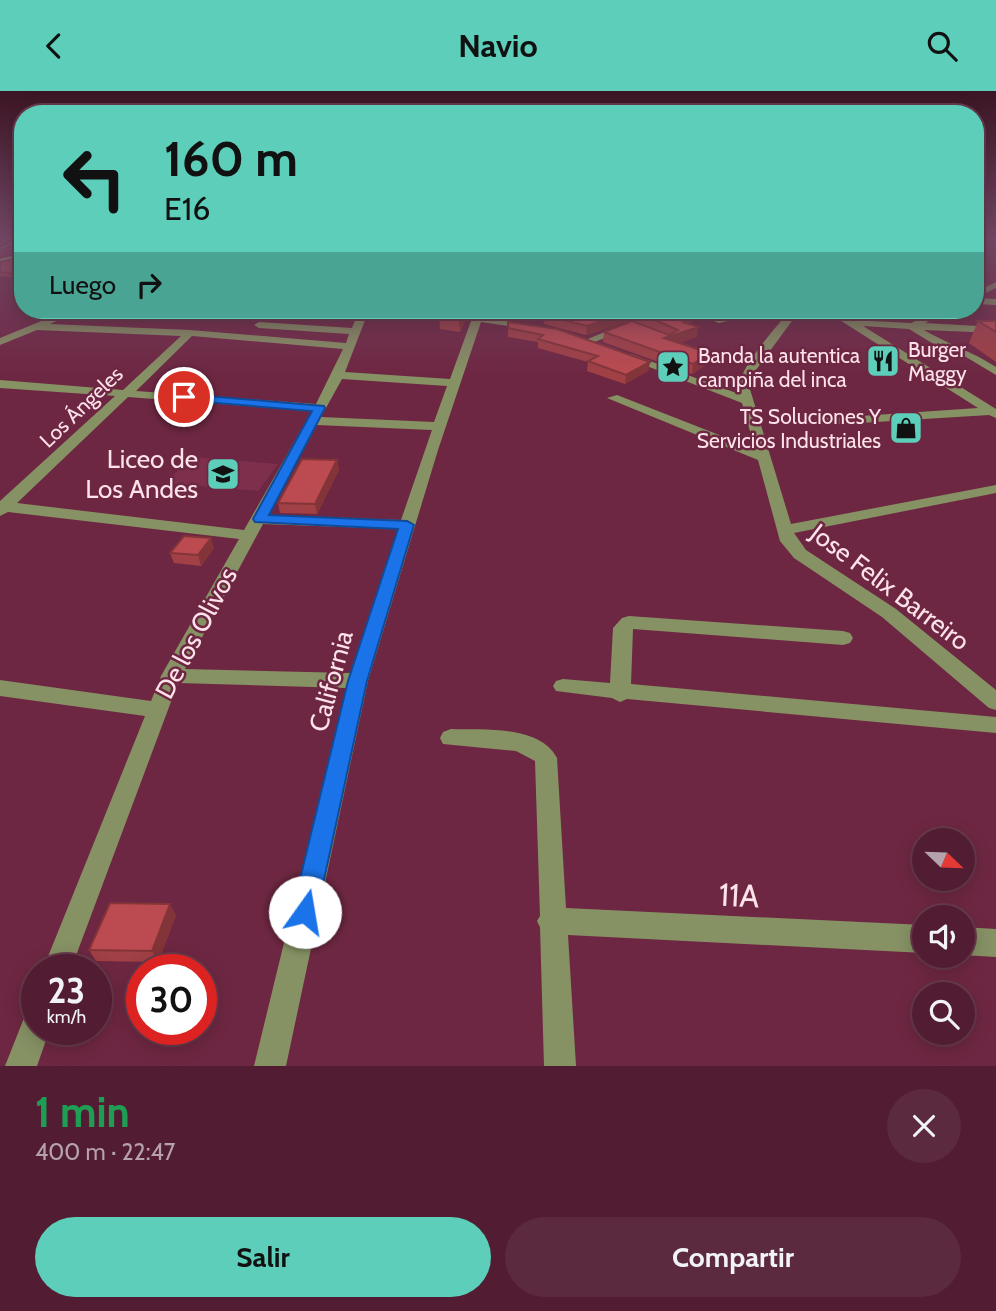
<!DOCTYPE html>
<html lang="es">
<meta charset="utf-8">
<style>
:root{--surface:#521d32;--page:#5c2a3e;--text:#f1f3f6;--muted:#b5a2ac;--line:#683b4d;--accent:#5cceba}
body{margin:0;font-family:Cabin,sans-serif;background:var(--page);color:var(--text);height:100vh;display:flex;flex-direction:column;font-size:26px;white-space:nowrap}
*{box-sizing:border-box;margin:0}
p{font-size:23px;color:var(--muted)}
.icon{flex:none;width:38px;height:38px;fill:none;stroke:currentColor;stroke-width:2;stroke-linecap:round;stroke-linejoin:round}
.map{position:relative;height:975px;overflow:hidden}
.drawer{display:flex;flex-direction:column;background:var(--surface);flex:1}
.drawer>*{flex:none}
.top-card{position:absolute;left:14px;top:14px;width:970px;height:214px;border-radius:28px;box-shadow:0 4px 18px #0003,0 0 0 2px var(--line);background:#5cceba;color:#111;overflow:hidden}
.needle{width:46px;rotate:113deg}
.buttons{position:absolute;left:912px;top:737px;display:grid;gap:14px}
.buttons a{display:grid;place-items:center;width:63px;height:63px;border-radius:50%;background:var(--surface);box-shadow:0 4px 18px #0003,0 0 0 2px var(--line);font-size:35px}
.speed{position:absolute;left:21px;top:863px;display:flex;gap:14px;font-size:35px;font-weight:700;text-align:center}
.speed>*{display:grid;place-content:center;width:91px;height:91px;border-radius:50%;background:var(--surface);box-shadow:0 4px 18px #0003,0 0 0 2px var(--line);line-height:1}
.speed small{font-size:18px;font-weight:400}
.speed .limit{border:10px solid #d22;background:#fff;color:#111}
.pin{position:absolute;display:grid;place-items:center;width:60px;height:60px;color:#fff;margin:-30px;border:4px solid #fff;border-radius:50%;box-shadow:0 2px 7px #0007}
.me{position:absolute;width:77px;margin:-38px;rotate:13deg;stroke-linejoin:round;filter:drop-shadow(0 0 5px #0008)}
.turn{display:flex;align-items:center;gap:24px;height:147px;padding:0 35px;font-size:32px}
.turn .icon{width:91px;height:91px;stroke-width:2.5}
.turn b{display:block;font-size:49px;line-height:60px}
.then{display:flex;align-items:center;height:66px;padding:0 35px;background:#0003;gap:14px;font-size:26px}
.round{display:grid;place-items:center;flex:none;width:74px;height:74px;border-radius:37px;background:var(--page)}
.overview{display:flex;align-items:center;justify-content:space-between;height:119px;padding:0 35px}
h1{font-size:42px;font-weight:700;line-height:52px;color:#1e9e55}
.primary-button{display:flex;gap:14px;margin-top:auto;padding:14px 35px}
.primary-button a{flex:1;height:80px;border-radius:42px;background:var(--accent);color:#111;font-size:28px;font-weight:700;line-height:80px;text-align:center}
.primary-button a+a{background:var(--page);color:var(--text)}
header{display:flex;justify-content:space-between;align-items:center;height:91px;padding:0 35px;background:var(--accent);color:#111;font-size:32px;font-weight:700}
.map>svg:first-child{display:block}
.built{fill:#7e2f4c}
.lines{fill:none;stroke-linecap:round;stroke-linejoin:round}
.minor{fill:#869264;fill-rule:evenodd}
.major{fill:#c7de7e;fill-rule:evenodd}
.wall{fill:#a14045}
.shaded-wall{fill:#833438}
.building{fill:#bb4b50;stroke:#833438;stroke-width:2}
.route{fill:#1a73e8;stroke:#114b97;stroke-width:2}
.labels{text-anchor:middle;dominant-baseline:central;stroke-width:5;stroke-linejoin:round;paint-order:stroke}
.far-poi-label{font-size:21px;fill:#fde2e9;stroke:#6e2742;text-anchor:start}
.far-street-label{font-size:21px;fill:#fde2e9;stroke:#6e2742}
.poi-label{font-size:26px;fill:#fde2e9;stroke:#6e2742;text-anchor:end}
.street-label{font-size:26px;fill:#fde2e9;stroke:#6e2742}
.near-street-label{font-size:32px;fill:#fde2e9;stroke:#6e2742}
</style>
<header><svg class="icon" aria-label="back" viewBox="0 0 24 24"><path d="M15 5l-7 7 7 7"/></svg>Navio<svg class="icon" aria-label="search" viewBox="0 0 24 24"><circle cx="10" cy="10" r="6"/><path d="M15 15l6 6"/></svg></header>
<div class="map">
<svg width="996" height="975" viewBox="0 0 996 975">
<rect width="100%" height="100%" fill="#6e2742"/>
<path class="built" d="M191,366L278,373L258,400L166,392Z"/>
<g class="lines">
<g class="minor">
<path d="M996,191V197L975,207V201Z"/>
<path d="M975,207L996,208V214L975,213Z"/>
<path d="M68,219H81L50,233L190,239L346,252L349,243L259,237L254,234L259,231L352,237L359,219H369L345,281L450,288L475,219H485L483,226L535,235L530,238L481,231L438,359L368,590L286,975H254L346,597L178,592L71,878H43L145,625L0,605V589L151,610L161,585L239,448L8,421L0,425V410L115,305L0,297V289L123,299L181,245L37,239L0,254V247ZM192,245L343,258L316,313L136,300ZM342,288L447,295L434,331L321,326ZM128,306L312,320L244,439L17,412ZM317,334L432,339L401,429L268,424ZM263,433L398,438L350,582L185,578Z"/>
<path d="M685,219H699L728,230L719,232Z"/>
<path d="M790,219H800L756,279L749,295L791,433L996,394V402L794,442L806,459L896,518L996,599V619L989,617L882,526L794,467L780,450L758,369L607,307L617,304L755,358L742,312L621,265L631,263L739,303C733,282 777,236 790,219Z"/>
<path d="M824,219H835L852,229L911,232L938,219H950L925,232L996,236V242L924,239C948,253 973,261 996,276V284L966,266L945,260L909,238L863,235L996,318V327L989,324L811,335L810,332L816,328L978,317Z"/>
<path d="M866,219H891L886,222Z"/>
<path d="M624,233L628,234V238L592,252L583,250Z"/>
<path d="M629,525L843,540L850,542L853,547L850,552L843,554L633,538L631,593L996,626V642L627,608L620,611L612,607L556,600L553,595L556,590L563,588L610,592L613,537L622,527Z"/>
<path d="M451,638C483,639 540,634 557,667L566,817L924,834V862L568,844L576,975H544L540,836L537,830L540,825L535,670L516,660L443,653L440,647L443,641Z"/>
<path d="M962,836L996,838V866L962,864Z"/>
<path d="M37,918V938H50L37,975H5L26,922Z"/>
</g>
<g class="major">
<path d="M23,147V152L0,162V157Z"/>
<path d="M23,162V167L0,173V168Z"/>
</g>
</g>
<g class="wall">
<path d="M23,161V188L0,185V171L22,166Z"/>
<path d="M470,219L460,241L440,238L439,226Z"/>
<path d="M548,219H698L697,227L689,233L697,246L678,252L709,262L707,273L692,283L603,251L604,241L650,237L632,229L586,244L544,233L545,224Z"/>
<path d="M978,230H996V271L969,252Z"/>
<path d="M508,237L557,238L650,271L648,280L625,293L587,280L588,271L538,257V251L508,246Z"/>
<path d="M337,369L339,379L317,423L280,422L278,412Z"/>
<path d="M214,457L201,475L174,472L170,462Z"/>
<path d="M176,824L158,871L96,870L89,859Z"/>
</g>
<g class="shaded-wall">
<path d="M6,147H16L0,154V150Z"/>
<path d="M23,156V160L0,165V161Z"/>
<path d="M464,219H470L460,241L459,229Z"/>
<path d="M633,219L632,229L586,244L587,235Z"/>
<path d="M697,219H698L697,227L681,240L683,231Z"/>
<path d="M699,236L697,246L662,257L664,247Z"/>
<path d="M709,262L707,273L692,283L693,273Z"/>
<path d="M650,271L648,280L625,293L626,284Z"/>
<path d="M337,369L339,379L317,423L315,413Z"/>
<path d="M211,447L214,457L201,475L198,464Z"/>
<path d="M170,813L176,824L158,871L152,860Z"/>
</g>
<g class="building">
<path d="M23,151V156L0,161V159Z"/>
<path d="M23,161V184L0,181V171L22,166Z"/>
<path d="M443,219H464L459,229L439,226Z"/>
<path d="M548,219H697L683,231L699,236L664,247L709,262L693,273L604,241L632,230L669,244L678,239L633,219L587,235L545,224Z"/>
<path d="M978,230H996V241Z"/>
<path d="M508,231L557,238L650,271L626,284L588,270L598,265L538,248L543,244L508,237Z"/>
<path d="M302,368L337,369L315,413L278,412Z"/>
<path d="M184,445L211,447L198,464L170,462Z"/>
<path d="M110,812L170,813L152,860L89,859Z"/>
</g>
<linearGradient id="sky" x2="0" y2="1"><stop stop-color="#3c1524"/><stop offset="0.52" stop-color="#734765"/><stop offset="1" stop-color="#734765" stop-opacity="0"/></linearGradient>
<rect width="996" height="284" fill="url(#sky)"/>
<path class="route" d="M184,303L324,315L325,317L269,424L407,430L414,434L367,590L317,821L314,829L305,833L296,829L292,821L348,590L398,438L255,431L253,428L312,320L180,309V304Z"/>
<defs>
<symbol id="restaurant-square" viewBox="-11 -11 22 22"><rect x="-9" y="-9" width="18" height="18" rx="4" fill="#5cceba" stroke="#6e2742"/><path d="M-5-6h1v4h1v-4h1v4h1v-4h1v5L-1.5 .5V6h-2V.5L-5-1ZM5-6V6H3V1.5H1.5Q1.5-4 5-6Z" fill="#111"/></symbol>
<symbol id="sight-square" viewBox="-11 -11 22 22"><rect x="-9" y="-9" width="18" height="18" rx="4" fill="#5cceba" stroke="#6e2742"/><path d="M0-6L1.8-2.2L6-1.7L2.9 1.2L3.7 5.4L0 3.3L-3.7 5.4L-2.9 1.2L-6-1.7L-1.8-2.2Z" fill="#111"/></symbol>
<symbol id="shop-square" viewBox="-11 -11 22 22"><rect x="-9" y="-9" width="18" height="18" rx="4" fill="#5cceba" stroke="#6e2742"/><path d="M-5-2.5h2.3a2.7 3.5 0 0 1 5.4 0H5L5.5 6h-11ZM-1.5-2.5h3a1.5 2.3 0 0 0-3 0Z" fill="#111"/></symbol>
<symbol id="school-square" viewBox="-11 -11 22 22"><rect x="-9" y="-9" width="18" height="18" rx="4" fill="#5cceba" stroke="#6e2742"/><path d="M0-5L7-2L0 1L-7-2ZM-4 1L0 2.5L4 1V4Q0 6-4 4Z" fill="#111"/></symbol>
</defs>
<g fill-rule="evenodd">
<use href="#restaurant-square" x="864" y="251" width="38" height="38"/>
<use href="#sight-square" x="654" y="257" width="38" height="38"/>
<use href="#shop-square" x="887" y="318" width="38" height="38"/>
<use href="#school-square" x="204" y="364" width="38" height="38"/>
</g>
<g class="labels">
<g class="far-poi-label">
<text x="908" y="258">Burger<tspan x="908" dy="24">Maggy</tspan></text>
<text x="698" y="264">Banda la autentica<tspan x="698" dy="24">campiña del inca</tspan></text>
<text x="881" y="325" text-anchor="end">TS Soluciones Y<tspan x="881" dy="24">Servicios Industriales</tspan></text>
</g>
<g class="far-street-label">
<text transform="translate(81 316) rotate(-44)">Los Ángeles</text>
</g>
<g class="poi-label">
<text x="198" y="368">Liceo de<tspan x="198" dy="30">Los Andes</tspan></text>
</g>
<g class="street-label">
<text transform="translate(890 496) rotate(37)">Jose Felix Barreiro</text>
<text transform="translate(196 542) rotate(-62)">De los Olivos</text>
<text transform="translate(331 590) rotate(-75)">California</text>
</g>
<g class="near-street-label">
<text transform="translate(739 804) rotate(3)">11A</text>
</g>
</g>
</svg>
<div class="buttons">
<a><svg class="needle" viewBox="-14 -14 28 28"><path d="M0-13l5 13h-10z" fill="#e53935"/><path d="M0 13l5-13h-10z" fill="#b5a2ac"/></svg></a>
<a><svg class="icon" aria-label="sound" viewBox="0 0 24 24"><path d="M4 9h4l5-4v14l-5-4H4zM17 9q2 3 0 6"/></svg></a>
<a><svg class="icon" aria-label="search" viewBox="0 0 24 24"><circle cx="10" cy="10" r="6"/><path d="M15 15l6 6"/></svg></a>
</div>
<div class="speed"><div>23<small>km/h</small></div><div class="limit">30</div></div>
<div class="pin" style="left:184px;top:306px;background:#d93025"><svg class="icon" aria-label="arrive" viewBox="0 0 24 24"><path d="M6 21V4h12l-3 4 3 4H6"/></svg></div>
<svg class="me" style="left:305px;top:821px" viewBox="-20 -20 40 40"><circle r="19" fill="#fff"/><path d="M0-13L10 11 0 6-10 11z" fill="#1a73e8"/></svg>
<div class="top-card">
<div class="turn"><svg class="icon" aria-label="left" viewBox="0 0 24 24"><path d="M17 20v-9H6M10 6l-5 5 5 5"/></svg><div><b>160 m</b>E16</div></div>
<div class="then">Luego<svg class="icon" aria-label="right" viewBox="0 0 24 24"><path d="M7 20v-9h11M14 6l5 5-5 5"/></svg></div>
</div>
</div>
<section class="drawer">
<div class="overview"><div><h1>1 min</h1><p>400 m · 22:47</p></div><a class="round"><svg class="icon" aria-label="close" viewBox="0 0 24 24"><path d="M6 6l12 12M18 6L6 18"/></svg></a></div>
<div class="primary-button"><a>Salir</a><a>Compartir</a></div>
</section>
